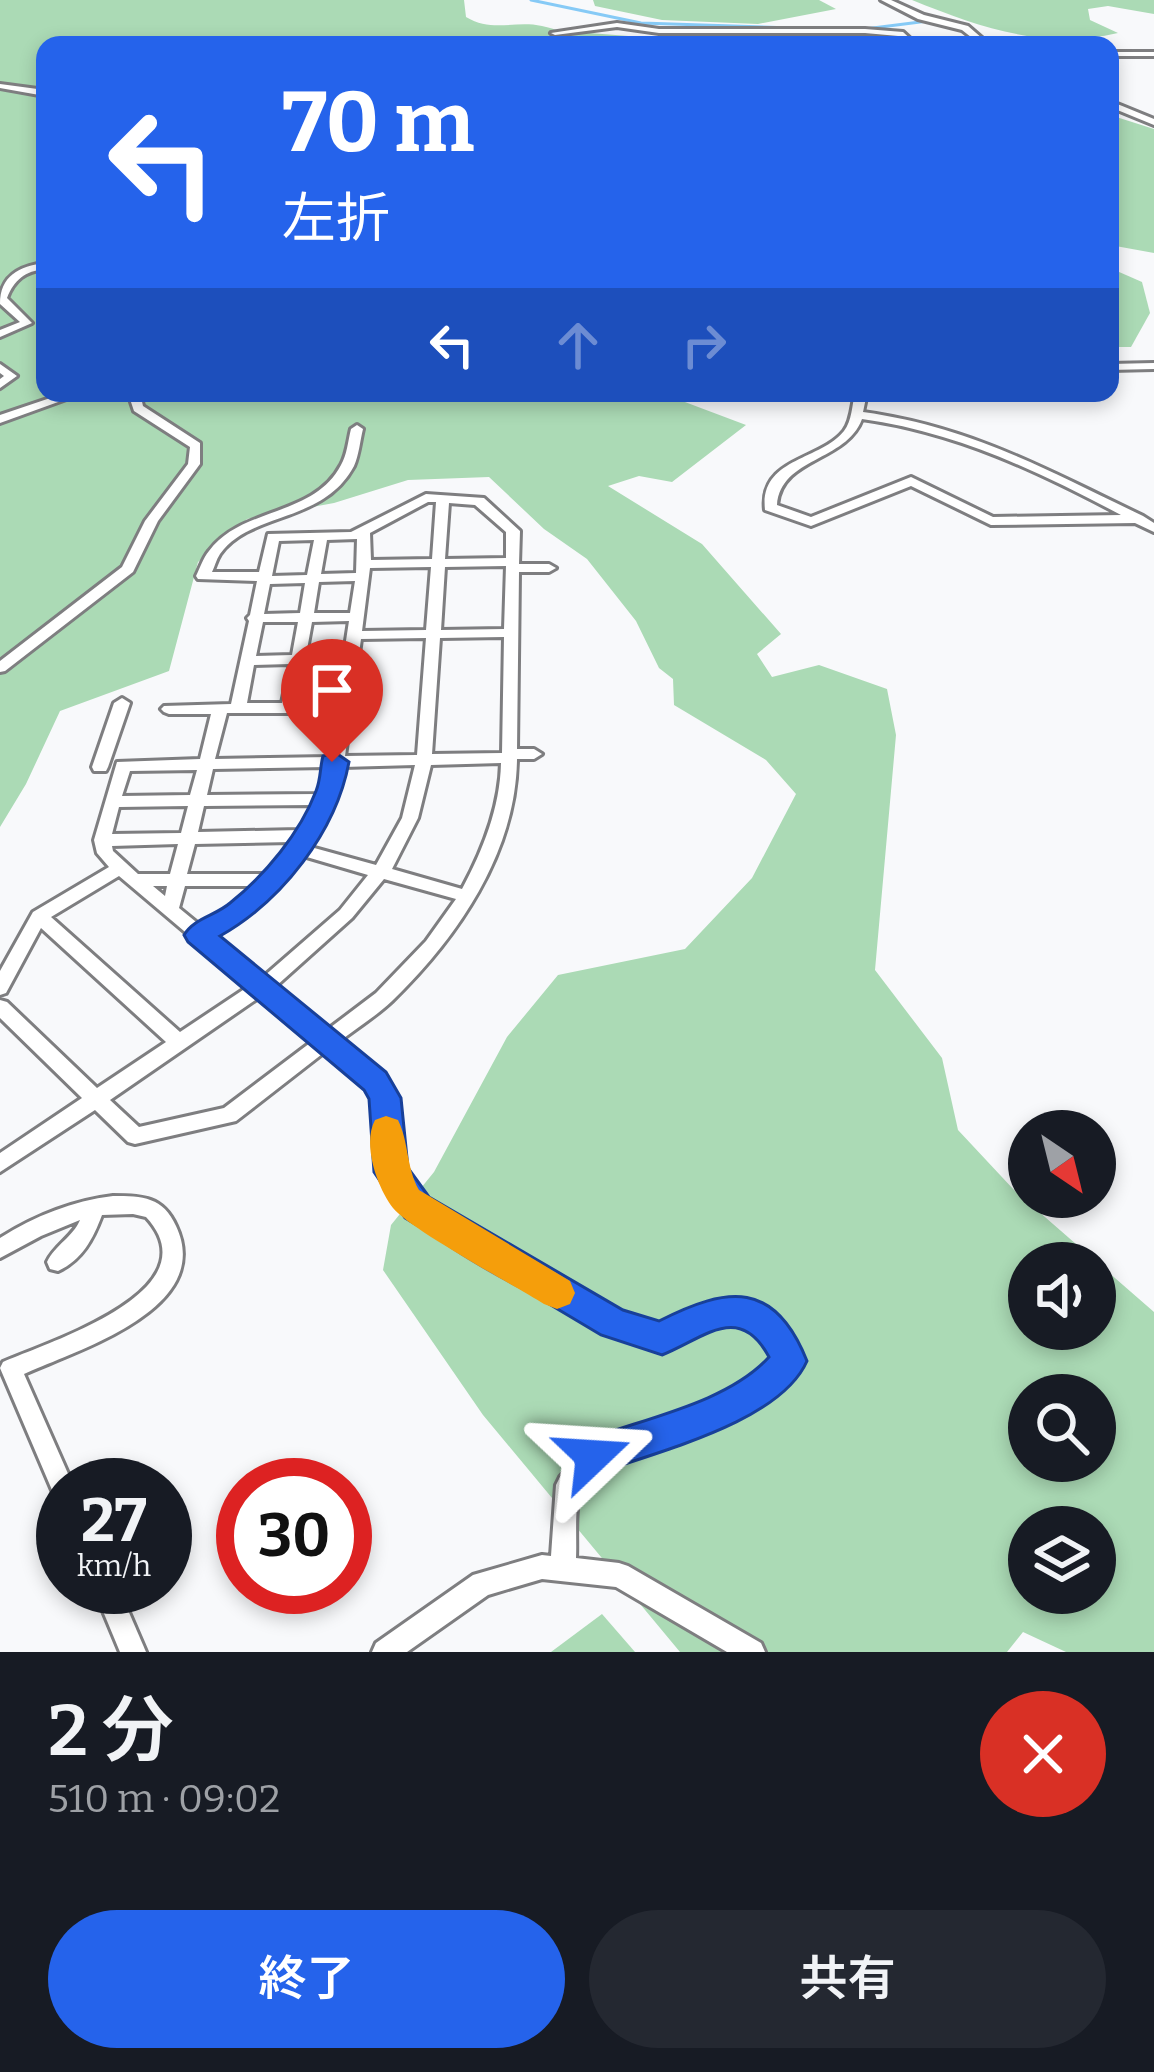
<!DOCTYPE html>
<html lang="ja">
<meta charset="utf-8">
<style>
:root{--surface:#171b24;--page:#242831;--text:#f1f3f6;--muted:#9ea1a6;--accent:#2563eb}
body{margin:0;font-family:Bitter,"Noto Sans JP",serif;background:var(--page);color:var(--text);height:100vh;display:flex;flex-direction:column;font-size:45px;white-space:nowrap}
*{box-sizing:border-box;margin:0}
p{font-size:39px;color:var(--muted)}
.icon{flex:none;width:66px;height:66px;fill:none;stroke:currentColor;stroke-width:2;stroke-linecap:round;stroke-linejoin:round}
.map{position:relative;height:1652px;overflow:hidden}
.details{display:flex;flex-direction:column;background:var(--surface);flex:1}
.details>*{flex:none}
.hud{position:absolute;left:36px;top:36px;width:1083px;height:366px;border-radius:24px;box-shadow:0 6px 18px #0003;background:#2563eb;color:#fff;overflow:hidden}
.needle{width:78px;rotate:145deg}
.buttons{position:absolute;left:1008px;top:1110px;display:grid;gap:24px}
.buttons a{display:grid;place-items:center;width:108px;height:108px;border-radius:50%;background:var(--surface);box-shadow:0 6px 18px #0003;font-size:60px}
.speed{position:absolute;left:36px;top:1458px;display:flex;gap:24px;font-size:60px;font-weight:700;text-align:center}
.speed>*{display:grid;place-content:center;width:156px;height:156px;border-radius:50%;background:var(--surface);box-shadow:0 6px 18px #0003;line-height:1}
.speed small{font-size:30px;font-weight:400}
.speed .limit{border:18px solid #d22;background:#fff;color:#111}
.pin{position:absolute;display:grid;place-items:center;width:102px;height:102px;color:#fff;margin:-123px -51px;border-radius:50% 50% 50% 0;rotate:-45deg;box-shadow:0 0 12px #0007}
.pin .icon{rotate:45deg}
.me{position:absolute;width:132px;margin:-66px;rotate:70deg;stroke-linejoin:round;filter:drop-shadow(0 0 9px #0008)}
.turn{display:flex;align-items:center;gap:42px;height:252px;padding:0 48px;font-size:54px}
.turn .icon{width:156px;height:156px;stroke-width:2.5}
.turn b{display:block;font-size:84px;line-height:102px}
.lanes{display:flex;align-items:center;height:114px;padding:0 48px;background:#0003;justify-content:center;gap:60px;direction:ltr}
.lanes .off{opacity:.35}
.round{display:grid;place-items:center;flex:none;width:126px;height:126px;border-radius:63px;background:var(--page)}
.summary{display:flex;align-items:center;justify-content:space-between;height:204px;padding:0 48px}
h1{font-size:72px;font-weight:600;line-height:90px}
.button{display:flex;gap:24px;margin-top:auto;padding:24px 48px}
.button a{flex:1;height:138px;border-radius:72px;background:var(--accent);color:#fff;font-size:48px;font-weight:600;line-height:138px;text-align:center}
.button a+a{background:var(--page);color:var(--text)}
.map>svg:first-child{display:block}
.green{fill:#abdab5;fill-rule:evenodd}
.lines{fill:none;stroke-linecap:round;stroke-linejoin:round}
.stream{stroke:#86caf6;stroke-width:3}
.minor-casing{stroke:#7e7e80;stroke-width:6}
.minor{fill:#fff;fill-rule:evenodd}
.route{fill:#2563eb;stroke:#184099;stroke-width:3}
.slow{fill:#f59e0b}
</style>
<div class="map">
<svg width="1154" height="1652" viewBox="0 0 1154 1652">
<rect width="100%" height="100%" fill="#f8f9fb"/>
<g class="green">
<path d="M0,0H464L466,17C493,33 514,20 542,26C560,30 571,37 589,33L681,40L724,35L824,45H45V393H661L746,425L672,482L639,476L608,486L702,544L781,634L757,654L772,677L819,665L887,689L896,735L875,970L942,1058L958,1130L1015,1191L1154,1312V1652H1066L1023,1632L1007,1652H680L483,1415L383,1270L391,1225L434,1172L507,1037L558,975L685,949L752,878L796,794L766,760L674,705L673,679L659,668L636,621L587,559L544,529L489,477L408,480L334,503L247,519L198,562L169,671L60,711L26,784L0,827ZM1029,1263H1095V1329H1029ZM1029,1395H1095V1461H1029ZM1029,1527H1095V1593H1029Z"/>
<path d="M593,0H819L836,9L758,24L662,20L595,6Z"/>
<path d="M912,0H1154V14L1108,6L1088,9L1090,20L1118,33C1044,50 981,28 912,0Z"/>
<path d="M1110,115L1154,129V253L1110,245Z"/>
<path d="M1110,268L1142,282L1150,313L1131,347H1110Z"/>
<path d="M602,1614L635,1652H551Z"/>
</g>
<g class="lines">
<g class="stream">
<path d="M531,0L641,23L822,29"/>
<path d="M893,0L909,9"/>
<path d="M857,30L928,21"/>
</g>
<defs>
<g id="minor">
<path d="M881,0H891L924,15L968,26L990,45H981L962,30L918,19Z"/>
<path d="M617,23L659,29H865L903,32L917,45H908L898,36L865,33H659L617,27L555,35L551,33Z"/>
<rect x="1110" y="52" width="44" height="4"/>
<path d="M0,84L45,90V96L0,88Z"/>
<path d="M1110,101L1154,119V125L1110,107Z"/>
<path d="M45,263V269C25,271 14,280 7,298L32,323L0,337V330L20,322L0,304C0,276 19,266 45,263Z"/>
<path d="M1154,363V369L1110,370V364Z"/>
<path d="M0,364L17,376L0,388V379L4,376L0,373Z"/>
<path d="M65,393H83L0,423V415Z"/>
<path d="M128,393H140L143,406L200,443V464L158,521L133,572L5,671L0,672V661L122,567L145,521L188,464L190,447L134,411Z"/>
<path d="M855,393H867L863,412C971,427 1047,470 1143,516L1154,523V532L1135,523L991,525L911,486L811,526L765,510C759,458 820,461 844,431C852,421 852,405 855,393ZM862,419C956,432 1038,471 1121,515L993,517L911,477L811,517L777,505C781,457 846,462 862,419Z"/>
<path d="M357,425L363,429C360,441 359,455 354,466C323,524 251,511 220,554C216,560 215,566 212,572H259L268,534L351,532L426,494L484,498L520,531L519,564H549L556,568L549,572H519L517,749H534L542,754L534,759H517C516,853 457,938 392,1001C376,1016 357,1028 340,1041C376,1070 394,1078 396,1129C397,1143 396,1161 402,1174C428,1227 602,1307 660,1327C726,1294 766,1285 800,1361C764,1434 595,1438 580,1492C574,1509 577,1539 576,1558L619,1563L628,1566L761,1643L765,1652H727L616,1587L542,1579L488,1595L407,1652H372L376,1643L473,1575L542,1555L551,1556L556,1485L560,1477L585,1448L712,1401L759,1377L776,1359C746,1297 708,1330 661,1348C591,1323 424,1249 387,1186C369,1156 387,1112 369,1087C359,1074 339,1062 326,1051L236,1121L135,1144L128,1142L95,1110L0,1172V1153L82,1098L0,1018V1000L7,1002L97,1088L166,1042L41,928L6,993L0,995V971L33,912L109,867L97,853L94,840L117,762L200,759L211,714H169L164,712L161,709L164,706L231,704L249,621L247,618L250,615L257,581L198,579L196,576C200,568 203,558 209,551C241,507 314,517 341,465C347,455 348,441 351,429ZM428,502H436L432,559L371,560L370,533ZM449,503L475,505L506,532V558L445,559ZM357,539L356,573L321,574L327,540ZM314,540L307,575L272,576L279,541ZM506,566L504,629L441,630L445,567ZM431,567L426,630L362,631L370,568ZM355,581L350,613H314L319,582ZM305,583L300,613L264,614L270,584ZM349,621L344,654L306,655L312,622ZM263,622H298L292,655L256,656ZM504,637L502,753L432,754L440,638ZM426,638L417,755L345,756L361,639ZM343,663L338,703H297L305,664ZM290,664L282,703H247L254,665ZM227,713H337L329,757L215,759ZM501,763C500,808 483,850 462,889L392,869L418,818L431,765ZM415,765L402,818L376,865L307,846C318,834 322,811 335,799L333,796L343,767ZM327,767L318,794L207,795L213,769ZM197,770L190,795L122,796L130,771ZM313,805L299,830L198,832L204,806ZM188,806L181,833L112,834L119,807ZM292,842L266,874H187L195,844ZM178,844L170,874H138L113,851L112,846ZM300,855L368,875L340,910L263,977L213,935L253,907ZM119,876L249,986L180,1032L51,917ZM384,879L456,899L426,941L376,993L327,1030L275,987L352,918ZM153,886H167L165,896ZM185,886H254L223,913L201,926L179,908ZM261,996L314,1040L224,1108L139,1127L110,1100Z"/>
<path d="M122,698L130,703L108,767L106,771H94L92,767L114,703Z"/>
<path d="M113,1196C143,1196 163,1197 176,1226C215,1309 77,1350 24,1374L73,1485H63V1501L55,1497L0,1368L3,1362C48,1342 215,1291 146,1217L133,1214L102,1215C93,1239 82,1260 58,1271L50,1269L47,1262C55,1245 73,1237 80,1220L41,1236L0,1258V1238C35,1216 72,1201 113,1196Z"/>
<path d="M93,1587H118L146,1652H120Z"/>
</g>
</defs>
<use href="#minor" class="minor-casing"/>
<use href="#minor" class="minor"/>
</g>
<path class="route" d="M336,753L349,762C336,832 282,901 220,936L386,1072L401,1098L408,1168L429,1197L623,1310L659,1321C728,1286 775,1280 807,1361C780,1423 654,1452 593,1475L579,1469L573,1456L579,1443C638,1419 725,1405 769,1357C739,1301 703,1339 662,1355L601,1335L405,1218L374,1172L369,1099L364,1090L188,942L184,935C194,918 215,916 230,903C265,875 300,833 316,791C321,779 320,766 323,756Z"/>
<path class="slow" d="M386,1116L398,1120C409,1142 406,1167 419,1190L570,1281L575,1293L570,1304L557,1309L544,1304C514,1285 411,1230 393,1208C377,1187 362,1144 375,1120Z"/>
</svg>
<div class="buttons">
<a><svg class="needle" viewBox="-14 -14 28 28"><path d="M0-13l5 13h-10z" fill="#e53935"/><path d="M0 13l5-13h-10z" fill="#9ea1a6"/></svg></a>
<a><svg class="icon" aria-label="sound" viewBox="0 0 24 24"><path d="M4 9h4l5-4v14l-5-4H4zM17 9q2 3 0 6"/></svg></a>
<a><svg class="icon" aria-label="search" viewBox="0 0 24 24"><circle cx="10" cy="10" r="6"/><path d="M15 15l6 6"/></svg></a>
<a><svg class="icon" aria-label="layers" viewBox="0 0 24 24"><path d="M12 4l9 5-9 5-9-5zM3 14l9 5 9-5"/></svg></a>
</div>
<div class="speed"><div>27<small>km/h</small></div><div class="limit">30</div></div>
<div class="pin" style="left:332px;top:762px;background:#d93025"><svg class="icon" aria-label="arrive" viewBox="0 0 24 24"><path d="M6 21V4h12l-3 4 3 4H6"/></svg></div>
<svg class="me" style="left:593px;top:1456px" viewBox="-20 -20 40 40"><path d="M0-17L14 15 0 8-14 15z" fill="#2563eb" stroke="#fff" stroke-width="4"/></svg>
<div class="hud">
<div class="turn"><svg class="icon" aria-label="left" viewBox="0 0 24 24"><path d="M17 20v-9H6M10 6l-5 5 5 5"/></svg><div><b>70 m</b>左折</div></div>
<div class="lanes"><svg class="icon" aria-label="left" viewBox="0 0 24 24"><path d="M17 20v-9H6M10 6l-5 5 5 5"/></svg><svg class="icon off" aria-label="ahead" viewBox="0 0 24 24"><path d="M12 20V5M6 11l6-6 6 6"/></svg><svg class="icon off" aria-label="right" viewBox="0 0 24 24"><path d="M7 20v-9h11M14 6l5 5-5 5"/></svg></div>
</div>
</div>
<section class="details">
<div class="summary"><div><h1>2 分</h1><p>510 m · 09:02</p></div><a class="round" style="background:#d93025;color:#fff"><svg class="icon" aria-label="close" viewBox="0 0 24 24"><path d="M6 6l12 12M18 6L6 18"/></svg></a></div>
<div class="button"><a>終了</a><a>共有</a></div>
</section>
